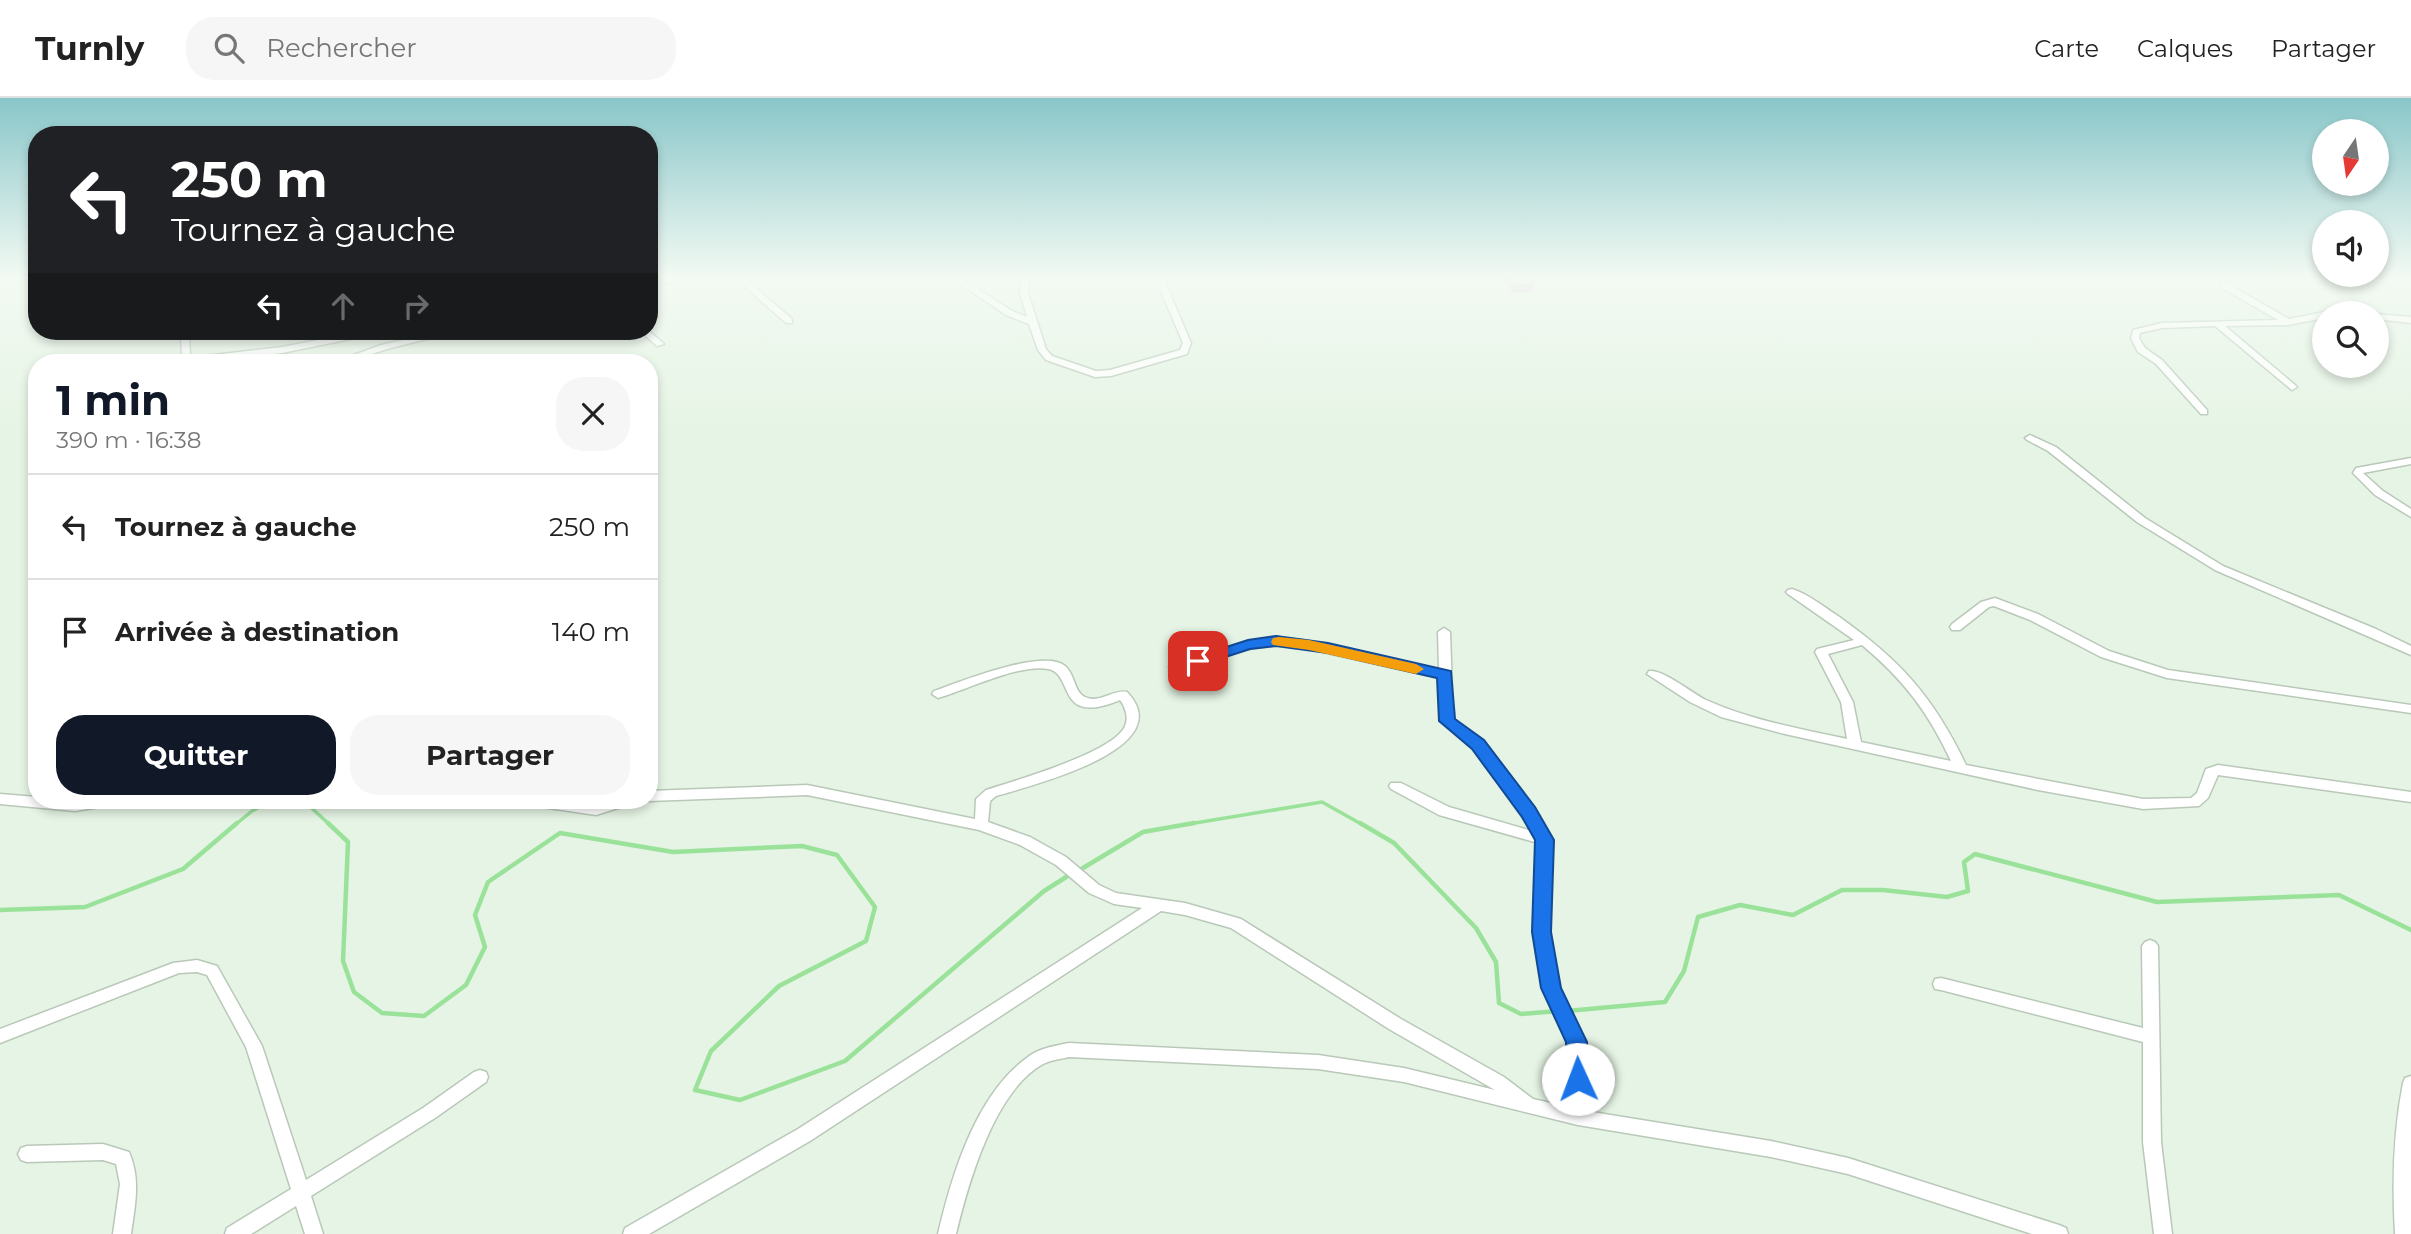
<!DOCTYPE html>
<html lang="fr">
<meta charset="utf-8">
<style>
:root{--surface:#fff;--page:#f6f6f6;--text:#222;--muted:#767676;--line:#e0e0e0;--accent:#111827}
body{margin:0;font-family:Montserrat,sans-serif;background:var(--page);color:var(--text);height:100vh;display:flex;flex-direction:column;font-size:26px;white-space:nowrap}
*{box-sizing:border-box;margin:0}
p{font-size:23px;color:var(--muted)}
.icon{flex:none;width:38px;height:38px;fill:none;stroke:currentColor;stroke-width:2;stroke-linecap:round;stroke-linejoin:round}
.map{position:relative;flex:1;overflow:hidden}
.sheet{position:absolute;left:28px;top:256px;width:630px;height:455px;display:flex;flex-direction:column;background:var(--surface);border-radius:28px;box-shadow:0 4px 10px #0003}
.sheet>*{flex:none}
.guide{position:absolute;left:28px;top:28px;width:630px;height:214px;border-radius:28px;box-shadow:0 4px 10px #0003;background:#202124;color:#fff;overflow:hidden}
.needle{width:46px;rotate:193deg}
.buttons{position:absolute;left:2312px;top:21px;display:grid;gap:14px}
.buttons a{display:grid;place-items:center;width:77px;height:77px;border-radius:50%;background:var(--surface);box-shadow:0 4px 10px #0003;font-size:35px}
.pin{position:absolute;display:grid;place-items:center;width:60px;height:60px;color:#fff;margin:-30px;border-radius:14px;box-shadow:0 4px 10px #0006}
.me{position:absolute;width:77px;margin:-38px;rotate:358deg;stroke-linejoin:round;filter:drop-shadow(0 0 5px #0008)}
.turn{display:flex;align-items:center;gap:24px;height:147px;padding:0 28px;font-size:32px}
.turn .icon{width:91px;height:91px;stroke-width:2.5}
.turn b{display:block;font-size:49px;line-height:60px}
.lanes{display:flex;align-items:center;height:66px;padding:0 28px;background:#0003;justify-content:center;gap:35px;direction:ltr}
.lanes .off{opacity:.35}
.round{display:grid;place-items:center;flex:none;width:74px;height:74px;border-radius:28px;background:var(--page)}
.headline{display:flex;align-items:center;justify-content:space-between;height:119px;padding:0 28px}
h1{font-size:42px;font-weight:700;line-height:52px;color:var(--accent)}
.action{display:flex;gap:14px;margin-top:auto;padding:14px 28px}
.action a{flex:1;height:80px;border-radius:28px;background:var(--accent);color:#fff;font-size:28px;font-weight:700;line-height:80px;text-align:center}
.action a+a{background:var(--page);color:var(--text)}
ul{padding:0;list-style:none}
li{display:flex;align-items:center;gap:21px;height:105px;padding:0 28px;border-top:2px solid var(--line)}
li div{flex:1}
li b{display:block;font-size:26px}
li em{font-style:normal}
header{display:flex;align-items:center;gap:42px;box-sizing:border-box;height:98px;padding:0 35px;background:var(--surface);border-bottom:2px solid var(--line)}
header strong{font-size:33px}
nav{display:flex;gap:38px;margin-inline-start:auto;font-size:24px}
.search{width:490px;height:63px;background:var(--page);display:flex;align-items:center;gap:18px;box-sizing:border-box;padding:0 24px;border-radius:28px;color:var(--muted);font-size:26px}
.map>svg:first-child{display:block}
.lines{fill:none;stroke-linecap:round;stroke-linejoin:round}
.stream-far1{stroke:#9ae29a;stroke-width:3.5}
.stream{stroke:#9ae29a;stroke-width:4.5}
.minor-casing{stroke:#b9c8b9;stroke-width:3}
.minor{fill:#fff;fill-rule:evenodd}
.wall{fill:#daabc8}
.building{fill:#fdc7e8;stroke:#b18ba2;stroke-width:2}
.route{fill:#1a73e8;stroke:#114b97;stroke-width:2}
.slow{fill:#f59e0b}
</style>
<header>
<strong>Turnly</strong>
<div class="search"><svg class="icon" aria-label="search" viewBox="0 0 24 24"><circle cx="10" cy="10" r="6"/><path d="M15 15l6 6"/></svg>Rechercher</div>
<nav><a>Carte</a><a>Calques</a><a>Partager</a></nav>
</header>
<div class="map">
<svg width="2411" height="1136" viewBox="0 0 2411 1136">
<rect width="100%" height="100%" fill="#e5f4e4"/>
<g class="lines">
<g class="stream-far1">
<path d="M303,702L330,727"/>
<path d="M235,727L252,713L272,702"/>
<path d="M1183,727L1322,704L1363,727"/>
</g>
<g class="stream">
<path d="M328,725L348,744L343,863L354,894L382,915L424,918L466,887L485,849L475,817L488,784L560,735L673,754L802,748L837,757L875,809L866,843L779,888L711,953L695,992L740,1002L845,963L1044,793L1071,776"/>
<path d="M1360,725L1394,745L1476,830L1496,864L1499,905L1521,916L1559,913"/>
<path d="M1078,773L1143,734L1194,725"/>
<path d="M0,812L85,809L183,771L237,725"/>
<path d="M1567,913L1665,904L1684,873L1698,819L1740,807L1793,817L1842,792H1883L1947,799L1968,793L1964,764L1975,756L2157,804L2339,797L2411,832"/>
</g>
<defs>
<g id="minor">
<path d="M674,179H692L649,189V185Z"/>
<path d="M734,179H743L792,221V225H786Z"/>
<path d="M950,179H960L1012,213L1027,219L1020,195L1021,179H1029L1028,195L1046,251L1052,258L1096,273L1110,272L1180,252L1183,245L1155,179H1163L1191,245L1187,256L1111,278L1095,279L1046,262L1038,252L1029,226L1006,217Z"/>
<path d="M2220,185H2226L2289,221L2324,214L2327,215H2324V220L2288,227L2225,228L2295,287L2297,289L2292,292L2215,228L2162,230L2140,235L2139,240L2145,250L2162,262L2207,312V316H2201L2156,266L2138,254L2131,240L2133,232L2162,225L2278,222L2220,189Z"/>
<path d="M2337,212H2348L2352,215H2333Z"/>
<path d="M2376,216L2411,219V225L2376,221Z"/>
<path d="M181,233H189L190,258L196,259L282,249L364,233H379L375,236L282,255L194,264L182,260Z"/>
<path d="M444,233H458L387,251L347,264H335L381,247Z"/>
<path d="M640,233H649L664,246L657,248Z"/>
<path d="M2030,337L2056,349L2145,420L2223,468L2376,531L2411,548V557L2215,472L2137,424L2048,353L2027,342L2025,340Z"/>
<path d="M2411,360V366L2363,375L2383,393L2411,411V419L2375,397L2353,375L2356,370Z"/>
<path d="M1792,491C1808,496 1824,509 1838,518C1900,562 1933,598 1966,667L2143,701L2191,700L2197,695L2206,671L2218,667L2411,694V704L2218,677L2208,700L2199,708L2143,711L2038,692L1785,636L1721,619L1690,604L1647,576L1649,573C1663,571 1692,595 1706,602C1751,622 1800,631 1847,641L1841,604L1815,554L1817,551L1854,542L1788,496L1786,494L1788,492ZM1862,547C1903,581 1929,615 1951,663L1861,644L1853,604L1828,556Z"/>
<path d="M1995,500L2038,516L2109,553L2168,572L2411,607V615L2167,580L2101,559L2030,522L1994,508L1989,509L1960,532H1952L1950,529L1952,526L1981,504Z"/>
<path d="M1444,530L1450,534L1453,621L1483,643L1533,710L1552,742L1549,834L1559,889L1585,944L1586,1013L1771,1043L1848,1060L2059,1127L2066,1130L2068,1136H2032L1848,1076L1771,1059L1578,1027L1404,984L1318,971L1069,959C1061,961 1051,962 1043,966C994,993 968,1086 956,1136H938C952,1076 976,996 1028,959C1039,950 1055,948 1069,945L1318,957L1404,970L1495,992L1389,931L1231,830L1185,817L1161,813L810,1043L649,1136H623L625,1130L798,1031L1142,810L1114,806L1089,795L1056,767L1020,747L979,732L807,697L649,703L645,702H649V693L807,687L975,721L976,701L986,692C1014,683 1115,654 1125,628C1129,620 1125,608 1120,602C1055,629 1075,576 1048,571C1021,565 966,592 938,600L932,596L934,593C959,584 1043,550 1065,568C1075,576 1074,594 1085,599C1100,606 1113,591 1127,594C1182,651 1029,688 996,698L990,703L988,724L1030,739L1066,759L1099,787L1116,795L1185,805L1241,821L1401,921L1504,979L1533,1001L1569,1009V944L1543,889L1533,834L1538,745L1439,717L1391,691L1389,688L1391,685H1401L1449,709L1532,733L1473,649L1441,623L1439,580L1309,551L1276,547L1249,551L1175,573L1169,569L1171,566L1248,543L1276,539L1309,543L1439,572L1438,534Z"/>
<path d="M0,696L37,699V702H120L118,705L113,707L75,713L0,706Z"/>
<path d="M521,702H560L596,707L613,702H636L634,705L596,717L528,707L523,705Z"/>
<path d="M2150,842L2155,844L2158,848L2161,1044L2172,1136H2154L2143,1044V944L1941,892L1935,891L1933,886L1935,881L1941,880L2143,930L2142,848L2145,844Z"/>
<path d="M197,862L217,868L262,948L306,1082L423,1010L474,974L480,972L486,974L488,979L486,984L435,1020L311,1098L323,1136H305L296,1108L251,1136H225L227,1130L291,1091L246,949L207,877L197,874L179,875L0,945V931L173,865Z"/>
<path d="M2411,978V1136H2395C2392,1085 2393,1036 2403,985L2405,980Z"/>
<path d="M103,1046L129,1054C141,1081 135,1108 131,1136H113L120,1086L116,1066L103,1062L27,1064L21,1062L18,1056L21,1050L27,1048Z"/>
</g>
</defs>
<use href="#minor" class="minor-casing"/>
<use href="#minor" class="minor"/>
</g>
<path class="wall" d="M1505,179H1530L1534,185L1532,194L1513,195L1504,182Z"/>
<path class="building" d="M1509,179H1530L1534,185L1533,187L1514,188Z"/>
<linearGradient id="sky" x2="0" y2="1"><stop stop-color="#89c6c9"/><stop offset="0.53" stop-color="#f3faf3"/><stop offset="1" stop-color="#f3faf3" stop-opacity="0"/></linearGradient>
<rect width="2411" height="339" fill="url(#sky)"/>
<path class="route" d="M1276,538L1328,545L1451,573L1455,621L1484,642L1535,709L1554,742L1551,834L1561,890L1587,944L1589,981L1586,988L1578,991L1570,988L1567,981L1566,944L1541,890L1532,834L1535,742L1522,719L1472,651L1439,623L1437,580L1328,555L1276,548L1250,551L1198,568L1190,563L1192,560L1248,542Z"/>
<path class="slow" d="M1279,539L1309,542L1416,566L1424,571L1416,576L1309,552L1273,547L1271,544L1273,540Z"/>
</svg>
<div class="buttons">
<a><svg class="needle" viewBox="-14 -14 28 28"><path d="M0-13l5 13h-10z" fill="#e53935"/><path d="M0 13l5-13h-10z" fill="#767676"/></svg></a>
<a><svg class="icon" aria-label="sound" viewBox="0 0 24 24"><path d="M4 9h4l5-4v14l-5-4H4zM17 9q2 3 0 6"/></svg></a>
<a><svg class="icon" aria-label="search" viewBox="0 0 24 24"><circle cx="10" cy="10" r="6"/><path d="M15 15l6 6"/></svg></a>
</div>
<div class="pin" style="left:1198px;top:563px;background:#d93025"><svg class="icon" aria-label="arrive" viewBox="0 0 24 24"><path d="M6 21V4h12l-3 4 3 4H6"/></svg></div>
<svg class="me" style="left:1578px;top:981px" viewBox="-20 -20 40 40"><circle r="19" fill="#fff"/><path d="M0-13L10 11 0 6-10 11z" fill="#1a73e8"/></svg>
<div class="guide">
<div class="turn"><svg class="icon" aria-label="left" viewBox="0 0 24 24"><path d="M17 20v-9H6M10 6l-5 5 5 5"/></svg><div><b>250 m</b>Tournez à gauche</div></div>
<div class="lanes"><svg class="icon" aria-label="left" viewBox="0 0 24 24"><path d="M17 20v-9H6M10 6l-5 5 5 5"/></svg><svg class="icon off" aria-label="ahead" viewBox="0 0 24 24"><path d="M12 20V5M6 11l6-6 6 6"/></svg><svg class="icon off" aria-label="right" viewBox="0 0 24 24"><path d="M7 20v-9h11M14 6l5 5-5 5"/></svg></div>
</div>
<section class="sheet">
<div class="headline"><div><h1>1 min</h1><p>390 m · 16:38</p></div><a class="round"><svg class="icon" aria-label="close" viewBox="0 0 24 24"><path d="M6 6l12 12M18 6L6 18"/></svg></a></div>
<ul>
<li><svg class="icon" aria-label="left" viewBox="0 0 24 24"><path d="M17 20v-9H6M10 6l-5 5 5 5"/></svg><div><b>Tournez à gauche</b></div><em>250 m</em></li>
<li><svg class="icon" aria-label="arrive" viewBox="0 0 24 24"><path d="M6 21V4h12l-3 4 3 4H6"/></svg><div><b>Arrivée à destination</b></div><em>140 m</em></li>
</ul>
<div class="action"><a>Quitter</a><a>Partager</a></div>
</section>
</div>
